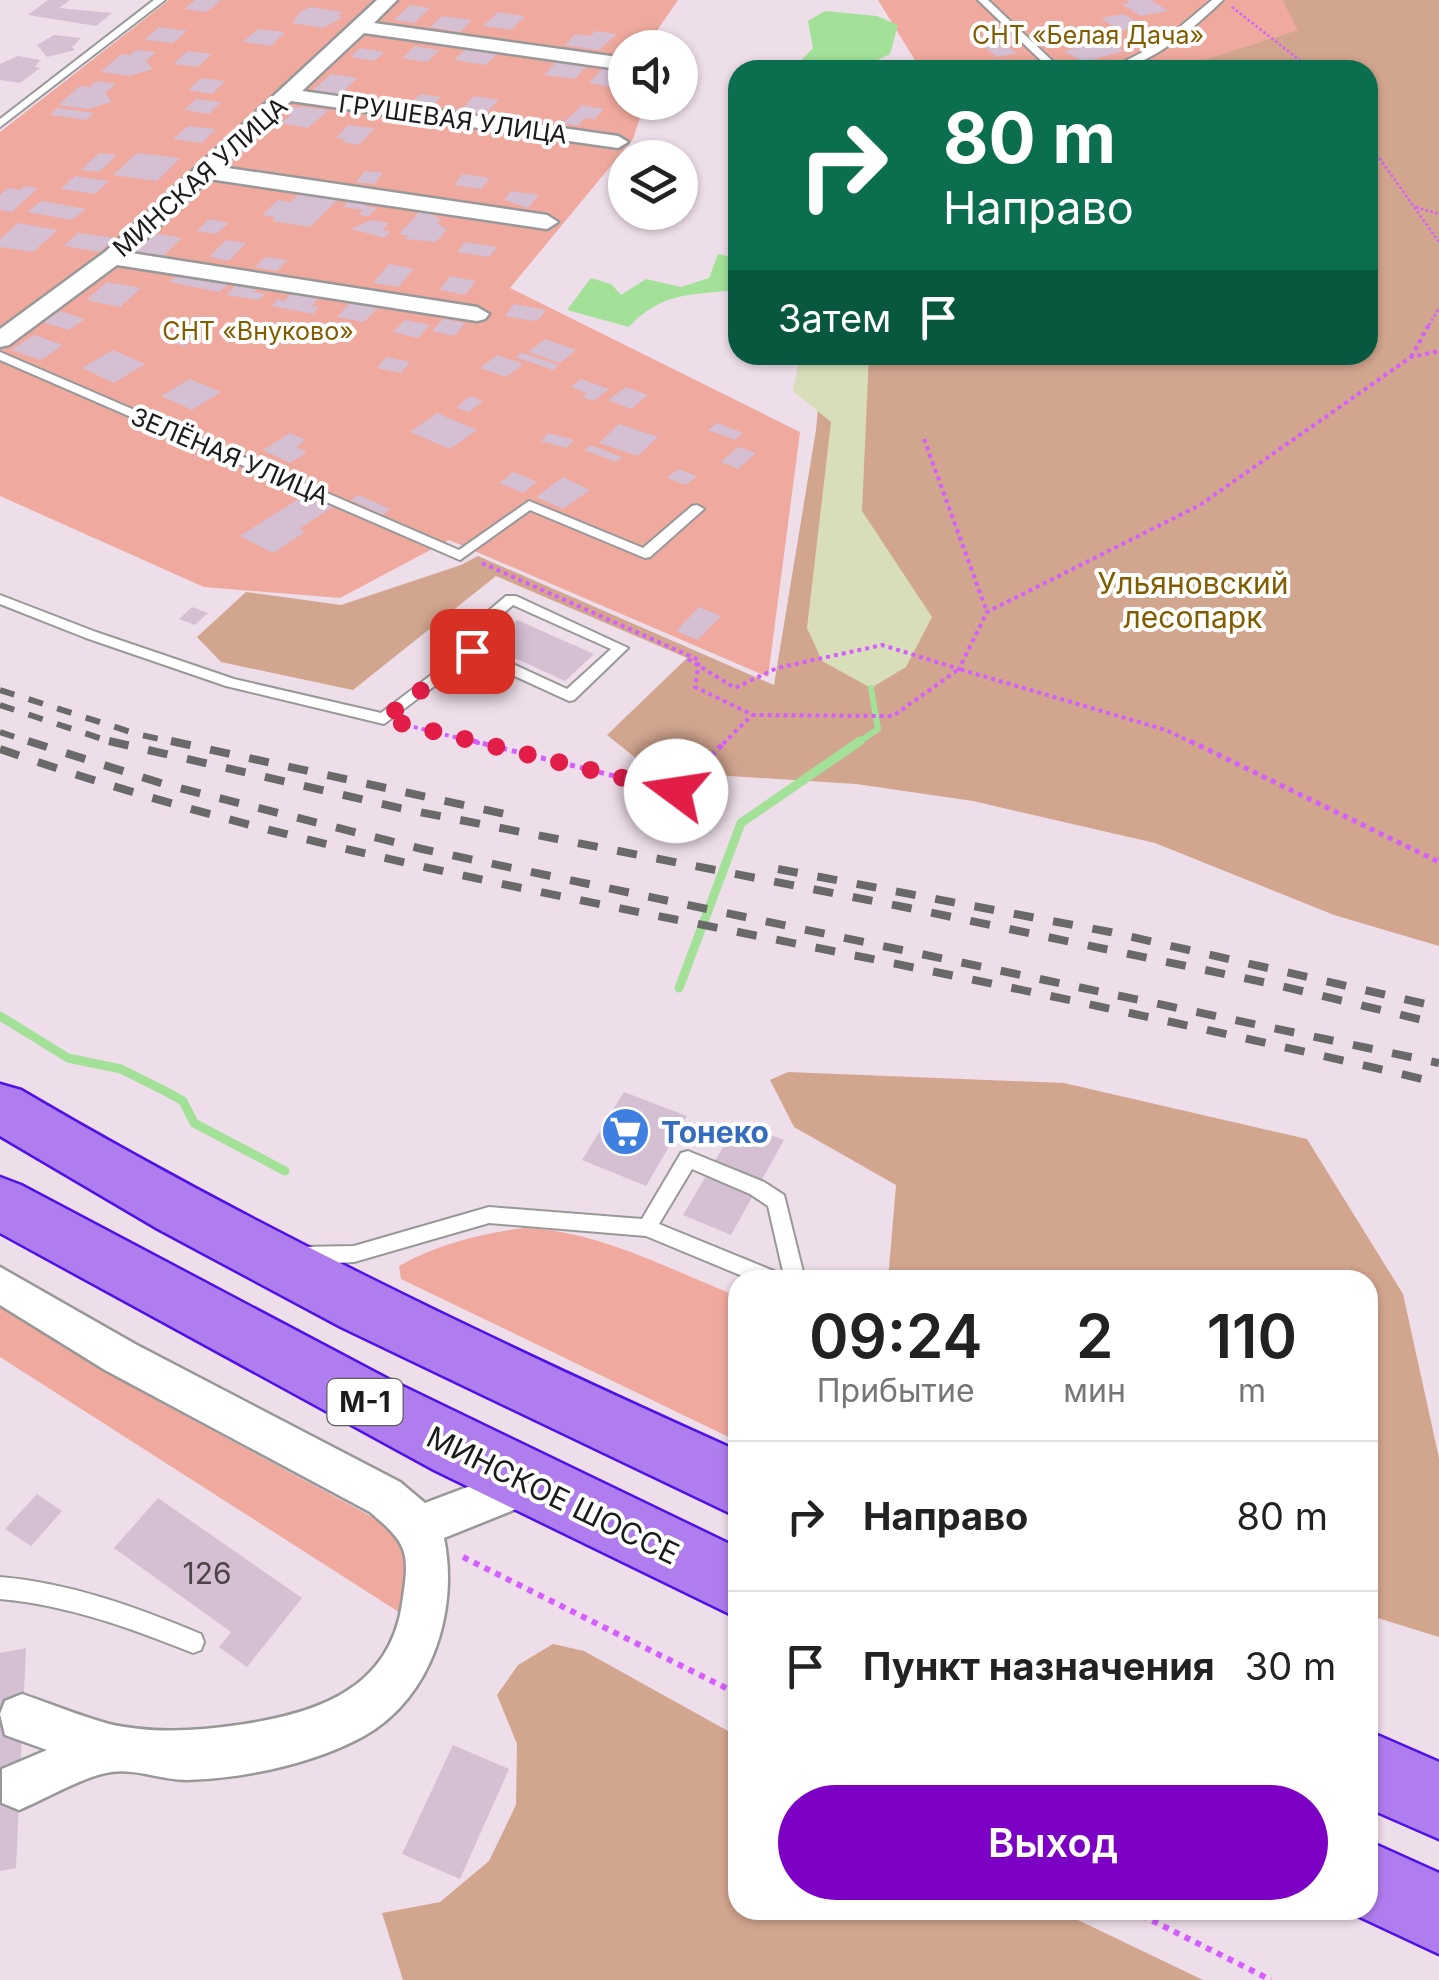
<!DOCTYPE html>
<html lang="ru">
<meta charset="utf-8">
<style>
:root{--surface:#fff;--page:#f2f2f2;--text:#222;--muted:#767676;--line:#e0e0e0;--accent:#7d00c5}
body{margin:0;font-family:Inter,sans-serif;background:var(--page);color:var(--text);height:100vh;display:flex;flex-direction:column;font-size:38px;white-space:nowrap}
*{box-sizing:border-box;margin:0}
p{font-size:32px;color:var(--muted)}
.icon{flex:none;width:55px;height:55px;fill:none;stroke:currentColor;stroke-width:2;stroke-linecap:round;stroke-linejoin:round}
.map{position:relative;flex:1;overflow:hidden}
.sheet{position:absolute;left:728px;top:1270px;width:650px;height:650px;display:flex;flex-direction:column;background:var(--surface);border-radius:30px;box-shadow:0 2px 8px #0004}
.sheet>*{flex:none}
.hud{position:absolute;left:728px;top:60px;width:650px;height:305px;border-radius:30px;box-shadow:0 2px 8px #0004;background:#0b6e4f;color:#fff;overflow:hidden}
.controls{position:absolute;left:608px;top:30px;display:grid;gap:20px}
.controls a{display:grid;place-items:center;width:90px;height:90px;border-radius:50%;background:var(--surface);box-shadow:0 2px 8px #0004;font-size:50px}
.pin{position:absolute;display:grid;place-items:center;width:85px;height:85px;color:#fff;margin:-42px;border-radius:20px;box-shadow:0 5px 15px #0006}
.me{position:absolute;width:110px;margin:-55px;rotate:284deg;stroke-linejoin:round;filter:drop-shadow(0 0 8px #0008)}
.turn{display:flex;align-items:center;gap:35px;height:210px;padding:0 50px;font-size:45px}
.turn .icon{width:130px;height:130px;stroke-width:2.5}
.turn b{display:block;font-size:70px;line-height:85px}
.then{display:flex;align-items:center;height:95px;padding:0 50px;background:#0003;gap:20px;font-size:38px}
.eta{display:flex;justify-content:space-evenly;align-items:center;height:170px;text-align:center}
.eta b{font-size:60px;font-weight:600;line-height:70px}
.primary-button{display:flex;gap:20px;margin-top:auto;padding:20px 50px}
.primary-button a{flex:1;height:115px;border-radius:60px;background:var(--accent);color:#fff;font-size:40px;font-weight:600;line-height:115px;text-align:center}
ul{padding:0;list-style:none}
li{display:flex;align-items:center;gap:30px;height:150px;padding:0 50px;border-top:2px solid var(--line)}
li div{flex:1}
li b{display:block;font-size:38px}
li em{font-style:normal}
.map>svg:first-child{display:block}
.grass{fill:#efa99e}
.forest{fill:#d2a58f}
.wetland{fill:#d8deb9}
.water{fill:#a3e199}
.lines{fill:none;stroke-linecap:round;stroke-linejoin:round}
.stream-far1{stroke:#a3e199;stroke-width:6}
.stream{stroke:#a3e199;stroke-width:9}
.building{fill:#d5bfd3}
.lane-casing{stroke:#989898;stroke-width:4}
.street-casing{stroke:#989898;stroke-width:5}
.highway-casing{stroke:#4f12e6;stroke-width:5}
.path-far3{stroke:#d55eff;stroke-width:2.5;stroke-dasharray:2.5 2.5;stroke-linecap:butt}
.path-far2{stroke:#d55eff;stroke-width:4;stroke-dasharray:4 4;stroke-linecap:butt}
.path-far1{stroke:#d55eff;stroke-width:5;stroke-dasharray:5 5;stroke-linecap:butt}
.path{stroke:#d55eff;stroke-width:6;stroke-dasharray:6 6;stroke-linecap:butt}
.lane{fill:#fff;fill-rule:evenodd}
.street{fill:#fff;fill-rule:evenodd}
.highway{fill:#b07def;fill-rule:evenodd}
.rail-far1{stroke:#696969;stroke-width:6;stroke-dasharray:15 15;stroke-linecap:butt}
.rail{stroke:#696969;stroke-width:8;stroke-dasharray:20 20;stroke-linecap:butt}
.route{stroke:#e11d48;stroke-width:18;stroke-dasharray:0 32.4}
.labels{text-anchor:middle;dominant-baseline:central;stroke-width:8;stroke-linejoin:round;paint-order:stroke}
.far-park-label{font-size:25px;fill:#815d00;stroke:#fff}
.far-street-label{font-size:25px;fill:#1b1b1b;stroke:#fff}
.shield{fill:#fff;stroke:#5f5f5f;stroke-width:2.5}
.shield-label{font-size:28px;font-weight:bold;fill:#1b1b1b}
.park-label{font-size:30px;fill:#815d00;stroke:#fff}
.shop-label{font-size:30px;font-weight:bold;fill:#366cbe;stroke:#fff;text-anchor:start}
.street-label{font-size:30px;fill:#1b1b1b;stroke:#fff}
.near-number-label{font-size:30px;fill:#4a4449}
</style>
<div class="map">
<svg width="1439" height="1980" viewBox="0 0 1439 1980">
<rect width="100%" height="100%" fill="#eedee9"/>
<g class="grass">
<path d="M169,0H678L658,29L656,47L625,48V102L645,103L633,139L510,288L800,432L768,677L449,540L340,598L204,587L0,496V132Z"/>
<path d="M878,0H1282L1299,30L1173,70H921Z"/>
<path d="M523,1228C598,1230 668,1269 737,1296V1441L401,1279L399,1266C438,1244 479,1234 523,1228Z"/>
<path d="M0,1306L101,1370L387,1525C411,1553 406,1581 405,1616L0,1357Z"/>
</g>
<g class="forest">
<path d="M1282,0H1439V946L1334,915L1155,843L973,801L856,784L652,771L607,735L687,658L496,576L353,690L221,662L197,637L246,592L341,605L461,565L478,556L774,685L816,430L823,355H1368V70H1173L1298,30Z"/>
<path d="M788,1072L1064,1083L1307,1139L1403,1294L1439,1458V1637L1368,1615V1280H888L896,1185L794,1127L770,1080Z"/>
<path d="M553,1644L584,1651L737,1736L738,1910H1057L1203,1980H403L382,1913L440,1902L489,1861L516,1805L517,1744L497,1695L518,1665Z"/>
</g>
<path class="wetland" d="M800,355H869L862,511L932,617L906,667L871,688L822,661L807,628L831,422L793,391Z"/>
<g class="water">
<path d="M825,11L877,16L898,25L890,54L857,70H810L802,59L813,48L808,21Z"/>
<path d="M718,254L737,258L729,278L736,290C691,295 661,292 629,327L567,310L591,278L611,284L621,295L646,279L681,287L709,278Z"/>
</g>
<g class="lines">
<path class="stream-far1" d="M856,744L878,729L871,688"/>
<g class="stream">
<path d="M679,988L741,823L860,741"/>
<path d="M0,1016L68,1058L121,1069L165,1091L183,1101L194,1123L285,1171"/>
</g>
</g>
<g class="building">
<path d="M48,0H70L59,8L112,13L96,26L28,15Z"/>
<path d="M195,0H221L207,12L184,9Z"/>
<path d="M1126,0H1151L1168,11L1140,16L1122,4L1130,3Z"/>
<path d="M410,5L430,8L414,23L394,20Z"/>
<path d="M311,7L343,12L338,16L343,17L323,28L292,23L301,11Z"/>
<path d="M498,12L525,16L511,30L483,26Z"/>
<path d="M1124,14L1143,26L1120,31L1101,18Z"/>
<path d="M442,16L472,20L460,32L430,27Z"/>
<path d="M159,27L187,31L173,43L144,40Z"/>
<path d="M258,29L285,32L271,46L243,42Z"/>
<path d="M595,31L617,34L599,50L565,45L575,34L590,36Z"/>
<path d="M54,35L81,38L72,47L75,50L47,57L37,45Z"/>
<path d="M1099,36L1124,51L1083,62L1064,51L1084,46L1077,42Z"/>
<path d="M1001,41L1017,53L997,57L982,45Z"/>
<path d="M415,46L440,50L427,62L402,58Z"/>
<path d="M360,48L385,52L374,61L350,57Z"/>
<path d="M467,48L498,53L486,65L454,60Z"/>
<path d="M136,50L156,52L146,61L153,69L129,76L101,72L121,54L130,55Z"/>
<path d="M187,51L212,54L198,67L174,64Z"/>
<path d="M18,56L40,60L35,67L40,68L20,83L0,80V64Z"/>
<path d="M559,59L589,64L575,79L544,75Z"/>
<path d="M605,66L625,69L619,78L625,79V89L589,83Z"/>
<path d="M331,74L358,78L339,95L312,91Z"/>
<path d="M202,78L225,81L212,94L188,90Z"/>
<path d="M96,81L116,84L105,93L112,102L88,109L58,105L80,86L90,87Z"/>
<path d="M420,94L441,97L429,109L408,105Z"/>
<path d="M474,96L499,100L486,113L462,109Z"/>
<path d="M196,99L221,102L209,114L184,110Z"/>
<path d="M582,105L604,109L595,119L585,118L578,126L563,123Z"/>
<path d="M293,107H306L329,110L308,128L281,123L292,114L286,113Z"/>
<path d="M57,108L94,113L86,120L50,115Z"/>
<path d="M348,125L371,128H375L359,145L342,142L345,139L336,138Z"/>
<path d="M188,126L216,129L202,143L173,139Z"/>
<path d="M99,153L117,155L99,172L81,170Z"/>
<path d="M137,153L180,158L157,181L113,175Z"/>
<path d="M365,171L383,173L374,184L356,182Z"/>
<path d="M463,174L490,178L481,189L454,185Z"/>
<path d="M75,176L109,181L95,194L61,189Z"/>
<path d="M24,186L38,188L12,212L0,210V195L7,188L21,190Z"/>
<path d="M511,191L539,195L528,208L504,200Z"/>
<path d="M312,194L338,199L310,227L272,221L275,217L262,215L278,200L291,202L298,195Z"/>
<path d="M351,198L370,201L365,206L377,208L369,216L359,215L363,210L343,207Z"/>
<path d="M41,201L86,209L72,220L27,212Z"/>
<path d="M423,208L441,220L437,223L447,230L436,242L405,239L408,236L399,234Z"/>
<path d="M209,219L229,223L216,234L197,231Z"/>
<path d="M371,220L389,223L382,230L391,231L385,238L351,229Z"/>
<path d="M18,223L58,230L33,252L0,247V239Z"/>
<path d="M78,233L114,238L100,252L64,246Z"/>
<path d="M152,233L182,238L162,257L132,251Z"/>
<path d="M226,240L246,243L229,261L209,257Z"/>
<path d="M465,242L497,247L489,257L457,252Z"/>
<path d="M266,257L287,260L277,271L255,267Z"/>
<path d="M389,264L414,269L398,287L373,283Z"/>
<path d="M184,269L219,276L213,281L217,282L224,275L235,278L219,292L169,282Z"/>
<path d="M450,276L476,281L465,295L439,290Z"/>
<path d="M242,279L262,283L254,292L265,294L259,300L226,295Z"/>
<path d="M107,282L141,288L120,307L86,300Z"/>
<path d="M295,289L322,294L312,306L319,307L313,314L271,306L278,299L284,301Z"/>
<path d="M351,302L378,308L364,322L337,317Z"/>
<path d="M514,304L546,310L539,319L532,321L505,316Z"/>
<path d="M60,311L85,319L68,330L43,322Z"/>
<path d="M443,319L465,323L454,336L432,331Z"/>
<path d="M405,320L430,325L418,338L393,332Z"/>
<path d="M187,329L200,332L184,346L170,342Z"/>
<path d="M34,335L63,345L41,360L11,350Z"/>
<path d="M545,339L576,350L560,363L528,352Z"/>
<path d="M113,350L145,364L114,383L82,368Z"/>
<path d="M522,353L559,365L553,370L515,357Z"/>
<path d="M497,355L523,364L506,377L480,368Z"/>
<path d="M386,357L410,362L401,373L377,368Z"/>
<path d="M190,379L221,392L192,410L161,396Z"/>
<path d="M581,379L609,389L594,401L582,397L587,393L571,387Z"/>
<path d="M626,387L648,395L631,409L608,400Z"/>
<path d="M470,396L483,401L469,412L456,408Z"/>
<path d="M437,413L477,430L450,449L410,432Z"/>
<path d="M717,423L743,433L735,440L708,430Z"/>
<path d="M619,424L658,437L638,456L599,443Z"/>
<path d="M290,433L306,440L296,447L307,452L290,463L263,450Z"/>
<path d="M549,433L574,440L567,448L541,441Z"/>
<path d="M590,445L622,457L616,462L584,450Z"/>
<path d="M738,447L756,453L738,469L721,462Z"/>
<path d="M678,469L697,476L686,485L667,478Z"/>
<path d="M514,472L537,482L523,493L499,483Z"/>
<path d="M563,477L590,490L563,509L536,497Z"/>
<path d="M359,495L390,509L383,515L351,500Z"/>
<path d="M303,496L312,501L318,497L334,506L299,529L305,532L273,553L240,536Z"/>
<path d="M192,607L208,613L195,625L179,619Z"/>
<path d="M699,607L721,616L698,640L676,631Z"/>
<path d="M517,620L594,654L565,681L487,645Z"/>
<path d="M624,1092L687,1116L646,1186L582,1160Z"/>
<path d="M738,1122L784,1140L731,1235L683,1215Z"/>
<path d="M37,1494L62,1511L31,1546L5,1529Z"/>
<path d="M158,1498L302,1598L247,1667L219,1647L231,1632L114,1548Z"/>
<path d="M26,1648L16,1868L0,1871V1653Z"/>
<path d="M453,1745L509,1769L460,1879L402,1854Z"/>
</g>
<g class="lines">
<defs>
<g id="lane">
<path d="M154,0H165L0,127V119Z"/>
<path d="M978,0H988L1062,70H1051Z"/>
<path d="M1212,0H1223C1196,26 1146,70 1108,70L1162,42Z"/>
<path d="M0,352L459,550L529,501L643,548L692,506L697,505L704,509L650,557L645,558L530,510L460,560L0,360Z"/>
<path d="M0,595L96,632L234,679L381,713L464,650L458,638L460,635L506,596H516L628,648L574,700L569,701L473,657L384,724L226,686L86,638L0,604ZM513,605L611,649L567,689L478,648L473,639Z"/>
<path d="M688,1151L764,1182L784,1195L805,1280H785L768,1206L750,1194L692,1169L659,1224L781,1274L784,1280H752L646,1236L489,1223L354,1262L301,1265L294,1262L291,1256L294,1250L301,1247L354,1246L489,1207L642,1219L681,1153Z"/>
<path d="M0,1577C71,1583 136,1607 201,1634L204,1642L201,1650L193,1653C130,1628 68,1605 0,1599Z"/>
</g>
<g id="street">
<path d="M377,0H397L374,23L625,58V70L364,33L302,91L618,136L628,142L618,148L291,101L221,167L547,215L558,222L547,229L209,179L131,253L477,307L489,314L485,319L477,321L117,265L9,345L0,347V329L105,252Z"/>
<path d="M0,1267L135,1344L400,1482L425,1503L526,1465L541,1471L548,1485L541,1499L444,1538C459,1610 432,1698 364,1736C313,1764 245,1778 187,1780C162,1780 135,1768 111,1772C84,1776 45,1799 19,1810L2,1803V1769L47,1750L5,1735L0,1714L5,1701L22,1694C51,1704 80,1716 109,1724C152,1734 196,1731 238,1725C314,1714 389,1691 402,1604C410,1552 409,1545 370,1512L105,1370L0,1305Z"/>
</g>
<g id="highway">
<path d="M0,1084L21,1090C252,1226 493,1341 738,1451V1517L341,1327L158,1229L0,1136Z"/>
<path d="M0,1177L21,1185L388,1379L738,1548V1618L434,1470L0,1233Z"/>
<path d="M1368,1731L1439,1762V1839L1368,1808Z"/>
<path d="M1368,1841L1439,1873V1954L1345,1910H1368Z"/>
</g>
</defs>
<use href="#lane" class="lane-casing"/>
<use href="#street" class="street-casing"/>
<use href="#highway" class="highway-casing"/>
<g class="path-far3">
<path d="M1232,7L1312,70"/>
<path d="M1368,142L1439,242"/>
<path d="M1416,207L1439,214"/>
<path d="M1429,325L1439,308"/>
</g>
<g class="path-far2">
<path d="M1411,357L1430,323"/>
<path d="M924,439L987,612"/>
<path d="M482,563L699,660L695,687L753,715L893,716L959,669L1166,730L1195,744"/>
<path d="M688,659L735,688L777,668L882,645L959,669L987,612L1200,505L1411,357L1439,351"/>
<path d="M406,725L483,744"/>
<path d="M723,744L752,715"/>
</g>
<g class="path-far1">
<path d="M473,741L716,801"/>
<path d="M1190,741L1439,862"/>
<path d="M676,791L726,741"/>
</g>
<g class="path">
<path d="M463,1557L738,1694"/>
<path d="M1131,1910L1271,1980"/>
</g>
<use href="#lane" class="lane"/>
<use href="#street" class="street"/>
<use href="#highway" class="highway"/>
<g class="rail-far1">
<path d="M0,690L137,734L182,744"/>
<path d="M0,705L117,744"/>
<path d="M0,732L36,744"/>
</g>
<g class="rail">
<path d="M28,741L167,785L422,849L1439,1063"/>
<path d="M109,741L404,809L909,908L1277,985L1439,1024"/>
<path d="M171,741L514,816"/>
<path d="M0,749C250,837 509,886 768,938C993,983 1216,1030 1439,1083"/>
<path d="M778,869L1110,932L1439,1007"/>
</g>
</g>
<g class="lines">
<path class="route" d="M472,651L384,719L676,791"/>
</g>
<defs>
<symbol id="supermarket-disc" viewBox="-11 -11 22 22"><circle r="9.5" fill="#3f7fe0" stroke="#fff"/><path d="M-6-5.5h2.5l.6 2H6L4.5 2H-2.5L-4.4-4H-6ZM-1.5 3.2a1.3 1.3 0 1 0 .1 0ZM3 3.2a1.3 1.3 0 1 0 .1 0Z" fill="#fff"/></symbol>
</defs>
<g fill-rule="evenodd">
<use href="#supermarket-disc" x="598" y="1104" width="55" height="55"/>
</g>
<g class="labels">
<g class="far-park-label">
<text x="1088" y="35">СНТ «Белая Дача»</text>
<text x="258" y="331">СНТ «Внуково»</text>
</g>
<g class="far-street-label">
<text transform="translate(453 119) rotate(8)">ГРУШЕВАЯ УЛИЦА</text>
<text transform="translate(200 177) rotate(-42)">МИНСКАЯ УЛИЦА</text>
<text transform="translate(230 456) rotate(23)">ЗЕЛЁНАЯ УЛИЦА</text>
</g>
<rect class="shield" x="327.5" y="1379" width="75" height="46" rx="8"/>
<g class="shield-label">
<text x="365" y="1402">М-1</text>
</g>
<g class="park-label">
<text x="1193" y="583">Ульяновский<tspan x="1193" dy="34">лесопарк</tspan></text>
</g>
<g class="shop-label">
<text x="661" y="1132">Тонеко</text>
</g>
<g class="street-label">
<text transform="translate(553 1495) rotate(26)">МИНСКОЕ ШОССЕ</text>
</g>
<g class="near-number-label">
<text x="207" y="1573">126</text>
</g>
</g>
</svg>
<div class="controls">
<a><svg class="icon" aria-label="sound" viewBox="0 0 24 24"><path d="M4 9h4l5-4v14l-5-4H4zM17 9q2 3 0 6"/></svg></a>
<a><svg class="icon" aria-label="layers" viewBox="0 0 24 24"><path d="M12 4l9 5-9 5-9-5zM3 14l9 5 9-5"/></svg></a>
</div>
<div class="pin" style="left:472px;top:651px;background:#d93025"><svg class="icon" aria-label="arrive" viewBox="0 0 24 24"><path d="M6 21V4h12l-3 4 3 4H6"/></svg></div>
<svg class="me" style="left:676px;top:791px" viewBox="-20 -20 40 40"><circle r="19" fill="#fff"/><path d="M0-13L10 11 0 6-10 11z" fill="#e11d48"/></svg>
<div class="hud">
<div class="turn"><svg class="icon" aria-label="right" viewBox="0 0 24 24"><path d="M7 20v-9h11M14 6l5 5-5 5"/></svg><div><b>80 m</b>Направо</div></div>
<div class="then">Затем<svg class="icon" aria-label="arrive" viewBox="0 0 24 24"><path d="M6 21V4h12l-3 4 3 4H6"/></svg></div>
</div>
<section class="sheet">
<div class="eta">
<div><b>09:24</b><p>Прибытие</p></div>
<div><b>2</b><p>мин</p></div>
<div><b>110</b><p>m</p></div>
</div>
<ul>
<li><svg class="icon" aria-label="right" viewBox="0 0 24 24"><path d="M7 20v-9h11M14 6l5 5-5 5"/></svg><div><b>Направо</b></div><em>80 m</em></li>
<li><svg class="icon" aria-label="arrive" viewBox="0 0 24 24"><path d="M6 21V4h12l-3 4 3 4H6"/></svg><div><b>Пункт назначения</b></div><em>30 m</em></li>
</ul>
<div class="primary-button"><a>Выход</a></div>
</section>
</div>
